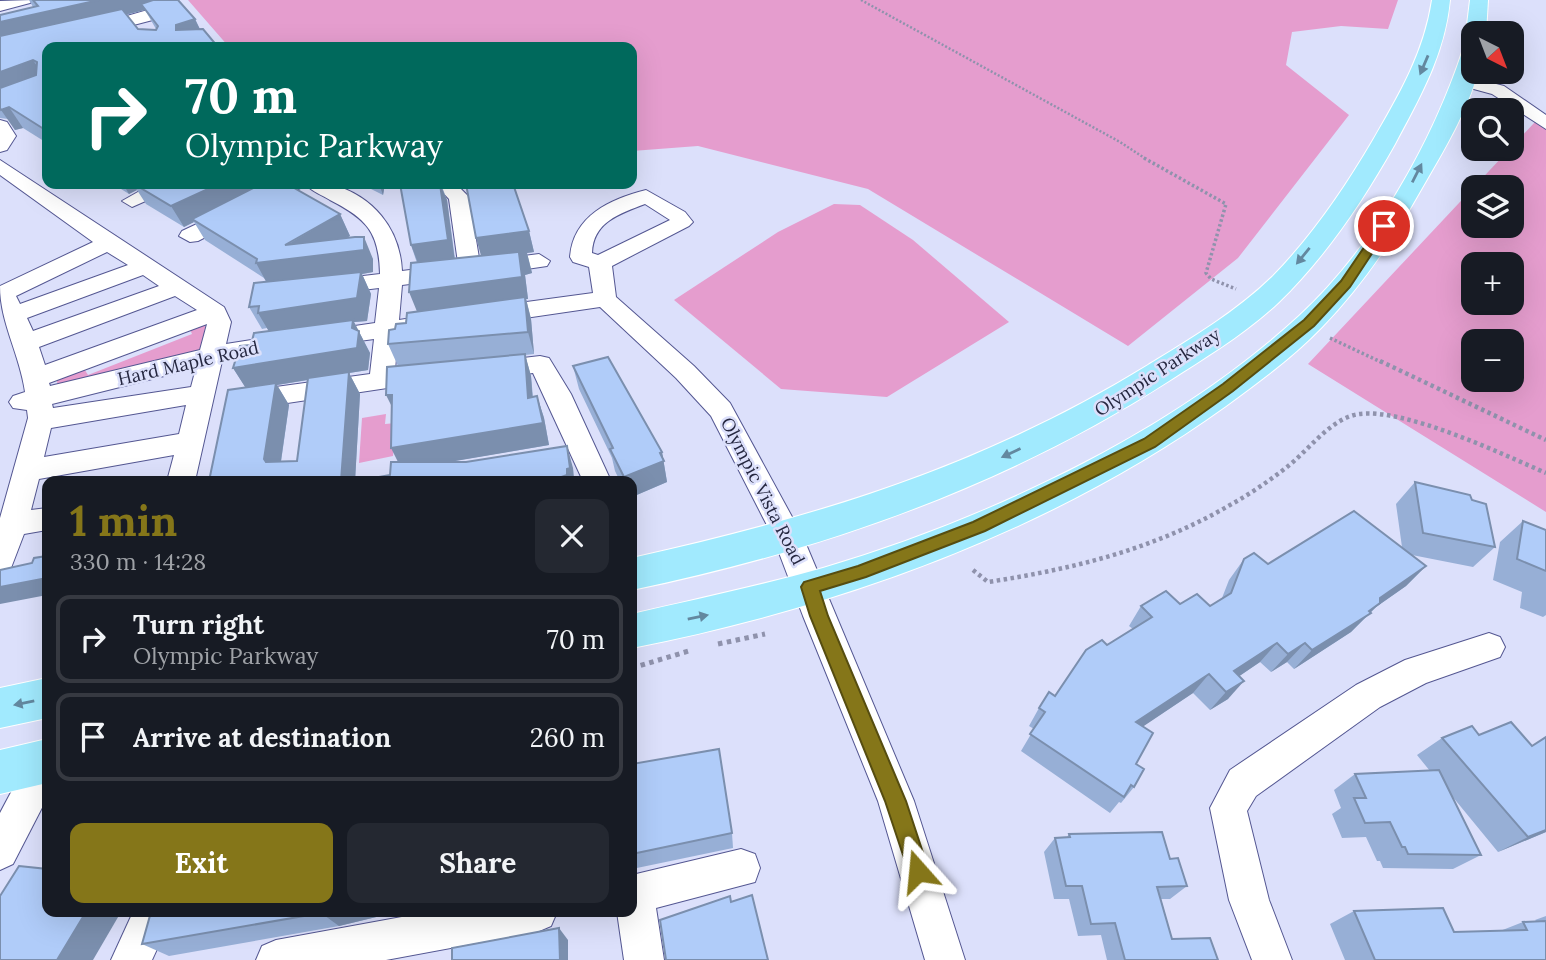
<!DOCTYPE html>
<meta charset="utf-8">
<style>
:root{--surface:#171b24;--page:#242831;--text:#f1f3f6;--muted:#9ea1a6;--line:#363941;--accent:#857619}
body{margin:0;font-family:Lora,serif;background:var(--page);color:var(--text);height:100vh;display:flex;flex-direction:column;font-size:26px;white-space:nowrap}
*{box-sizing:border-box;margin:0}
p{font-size:23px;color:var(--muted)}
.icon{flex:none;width:38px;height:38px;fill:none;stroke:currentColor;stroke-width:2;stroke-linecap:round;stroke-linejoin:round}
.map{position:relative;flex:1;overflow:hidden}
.details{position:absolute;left:42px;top:476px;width:595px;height:441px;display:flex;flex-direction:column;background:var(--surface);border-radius:14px;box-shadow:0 7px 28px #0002}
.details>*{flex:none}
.hud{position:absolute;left:42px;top:42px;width:595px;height:147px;border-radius:14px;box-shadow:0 7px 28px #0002;background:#00695c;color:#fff;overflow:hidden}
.needle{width:46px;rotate:138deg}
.buttons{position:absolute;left:1461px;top:21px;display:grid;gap:14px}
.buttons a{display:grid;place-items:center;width:63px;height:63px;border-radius:14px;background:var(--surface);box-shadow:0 7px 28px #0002;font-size:35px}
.pin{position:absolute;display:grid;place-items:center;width:60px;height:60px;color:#fff;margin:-30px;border:4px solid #fff;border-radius:50%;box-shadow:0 2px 7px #0007}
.me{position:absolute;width:77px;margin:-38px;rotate:342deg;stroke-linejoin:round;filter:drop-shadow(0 0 5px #0008)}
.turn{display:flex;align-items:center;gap:24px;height:147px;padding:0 28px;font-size:32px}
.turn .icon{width:91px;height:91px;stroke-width:2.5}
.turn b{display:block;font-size:49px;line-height:60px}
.round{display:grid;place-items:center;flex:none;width:74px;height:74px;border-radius:14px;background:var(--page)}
.summary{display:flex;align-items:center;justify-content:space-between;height:119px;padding:0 28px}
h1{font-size:42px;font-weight:700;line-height:52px;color:var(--accent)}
.primary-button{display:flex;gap:14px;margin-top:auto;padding:14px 28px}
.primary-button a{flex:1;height:80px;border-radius:14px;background:var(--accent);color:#fff;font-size:28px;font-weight:700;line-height:80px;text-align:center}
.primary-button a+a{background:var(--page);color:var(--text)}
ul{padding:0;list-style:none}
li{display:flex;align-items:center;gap:21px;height:88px;margin:0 14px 10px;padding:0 14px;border:4px solid var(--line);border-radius:14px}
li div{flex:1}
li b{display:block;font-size:26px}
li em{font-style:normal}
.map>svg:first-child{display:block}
.green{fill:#e59dce;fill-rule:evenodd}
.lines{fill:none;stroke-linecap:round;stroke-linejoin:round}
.minor-casing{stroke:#545792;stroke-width:2}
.major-casing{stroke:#fff;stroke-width:2}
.path-far3{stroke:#8f92ac;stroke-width:2.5;stroke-dasharray:2 2;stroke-linecap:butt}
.path-far2{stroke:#8f92ac;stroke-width:3.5;stroke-dasharray:2.5 2.5;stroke-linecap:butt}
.path-far1{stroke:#8f92ac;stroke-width:4.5;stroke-dasharray:3.5 3.5;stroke-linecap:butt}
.path{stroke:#8f92ac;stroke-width:5;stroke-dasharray:4.5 4.5;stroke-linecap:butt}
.minor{fill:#fff;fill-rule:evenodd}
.major{fill:#a1eafe;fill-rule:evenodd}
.wall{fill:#97afd6;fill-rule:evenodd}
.shaded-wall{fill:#7b8fae}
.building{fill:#b0ccf9;stroke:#7b8fae;stroke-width:2}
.oneway{fill:#63889f}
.route{fill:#857619;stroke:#564d10;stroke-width:2}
.labels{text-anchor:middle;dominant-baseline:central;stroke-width:5;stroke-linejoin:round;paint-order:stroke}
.street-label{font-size:18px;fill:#252740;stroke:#dce0fb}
</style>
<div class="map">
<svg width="1546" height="960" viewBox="0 0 1546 960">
<rect width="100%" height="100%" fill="#dce0fb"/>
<g class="green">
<path d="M188,0H1398L1388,29L1341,26L1292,32L1286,65L1349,115L1238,258L1128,346L868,189L698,146L632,151V47H229Z"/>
<path d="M1535,122L1546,126V512L1308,364L1474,187V226H1512V187H1474ZM1474,264H1512V303H1474ZM1474,341H1512V380H1474Z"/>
<path d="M834,204L860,205L913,240L1009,322L887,397L781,389L674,300L778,232Z"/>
<path d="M206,323L201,349L58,388L56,375L83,367L88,375L192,334L189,327Z"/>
<path d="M386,414L385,424L396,423L393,456L359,463L362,418Z"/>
</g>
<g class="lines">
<defs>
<g id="minor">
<path d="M33,0L30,3L0,11V1Z"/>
<path d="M175,2L183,7L172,15L95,35L87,30L89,27Z"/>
<path d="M1465,76L1504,86L1546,115V129L1492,94L1459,85L1456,81L1459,77Z"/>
<path d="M0,120L7,122L16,136L7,150L0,152Z"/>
<path d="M0,160L224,307L231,322L226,344L276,336L285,338L288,344L285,350L276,352L222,361L195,481H167L174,455L39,479L31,510L47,508V530L24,534L11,568L0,571V518L28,418L27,410L13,408L9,402L13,396L25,392C20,355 0,323 0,286L93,242L0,175ZM107,252L128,265L20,304L16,296ZM143,275L159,286L33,331L27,318ZM175,296L197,310L45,365L39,347ZM207,324L200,350L50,386L49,383ZM196,368L191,387L53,408L52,404ZM186,405L179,434L44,457L51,428Z"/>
<path d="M152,184H178L175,188L132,207L122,201Z"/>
<path d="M282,184C296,184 317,180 331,184C373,196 400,228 402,271L449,265L459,270L449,199L435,184H456L469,197L481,270L478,275L470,277L460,272L449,279L402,285L399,320L432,315L440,318L444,323L440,328L398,335L395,370L425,366L434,369L438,375L434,381L247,409L238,406L234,400L238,394L247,391L370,374L374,339L323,346L314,344L311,338L314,332L375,323L379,288L329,294L321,292L318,287L321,282L329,280L380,274C379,232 367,219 330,200C322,195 313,192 306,185L198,241L190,242L179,236L182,231Z"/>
<path d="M646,190L685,212L693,222L689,226L612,266L616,297L694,366L730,403L803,537L914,801L965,960H925L878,801L803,616L773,537L711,416L676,378L600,307L490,323L482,320L478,315L482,310L490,307L593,293L589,267L573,262L570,257C573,216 610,199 646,190ZM645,204L670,220L598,255L592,253C593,222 619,214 645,204Z"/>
<path d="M539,254L550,261L547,266L493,274L482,267L493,260Z"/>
<path d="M540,356L549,358L571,394L611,481H583L533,373L490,378L481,375L477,369L481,363Z"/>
<path d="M1489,633L1500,637L1505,647L1500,657L1426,683L1380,707L1256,796L1247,811L1269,900L1292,960H1252L1229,900L1210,808L1230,770L1356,685L1405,660Z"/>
<path d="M47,744V798L13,864L0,870V813L34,749Z"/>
<path d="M741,849L755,854L760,868L755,882L656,908L664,960H624L617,912H632V875Z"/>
<path d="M133,912H174L152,960H111Z"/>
<path d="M429,912H557L551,926L537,932L386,960H256L262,946L276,940Z"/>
</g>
<g id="major">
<path d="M1432,0H1450C1445,54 1420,97 1395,144C1363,201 1325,258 1278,303C1245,334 1206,357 1169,381C1006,486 821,551 632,590V558C820,516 982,467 1148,365C1192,338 1236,312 1273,276C1312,236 1345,188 1373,140C1399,95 1424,53 1432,0Z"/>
<path d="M1470,0H1488L1486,33H1474V38L1466,33Z"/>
<path d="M1474,40V72H1478C1467,112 1443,152 1422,188C1394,238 1362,286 1322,327C1293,357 1259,382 1226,406C1052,531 840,607 632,648V614C696,599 760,586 823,568C988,519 1172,433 1299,316C1373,248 1434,140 1464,46Z"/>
<path d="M47,678V718L0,728V688Z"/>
<path d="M47,739V783L0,794V750Z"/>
</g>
</defs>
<use href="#minor" class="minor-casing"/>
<use href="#major" class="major-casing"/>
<path class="path-far3" d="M861,0L1120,142L1146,159"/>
<g class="path-far2">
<path d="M1144,158L1226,204L1206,273L1211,279L1236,289"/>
<path d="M1330,338L1383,363"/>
</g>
<g class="path-far1">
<path d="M1380,361L1546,440"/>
<path d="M973,570L988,582C1073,569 1155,549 1230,505C1250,494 1269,481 1287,467C1309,450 1331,418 1359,414C1406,408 1502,454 1546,473"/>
</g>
<g class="path">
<path d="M718,644L765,634"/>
<path d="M632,668L692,650"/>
</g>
<use href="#minor" class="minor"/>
<use href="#major" class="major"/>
</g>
<g class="wall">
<path d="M29,0H178L195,19L200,29L47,47V143L23,128L15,130L8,119L0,118V15L33,7ZM145,10L156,29V30L138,29L126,15Z"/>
<path d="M113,184H287L340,214L350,236L346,238L373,259V272L362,274L371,294L367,321L354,322L370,353L368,370L349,373L360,394L355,481H209L246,388L233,368L251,345L269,331L267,328L262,329L249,307L266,281L264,278L205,240L194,222L184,227L146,204L137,190L129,194ZM308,380L297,461L281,462L289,405L277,385Z"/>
<path d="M361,184H385L383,195Z"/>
<path d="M400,184H441L447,200L455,259L481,256L529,231L534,252L527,253L532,273L525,275L528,299H526L531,319L534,354L525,355L531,376L533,397L537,396L544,418L549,445L448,462L573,468L574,481H373L390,475L398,462V366L388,344L395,329L406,323L417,312V263L411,245Z"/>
<path d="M573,366L662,452L667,482L632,497V481H620L615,471L612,458L579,389Z"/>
<path d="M1415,482L1495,547L1473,567L1412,555L1426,566L1406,586L1376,607L1351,632L1294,669L1287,662L1271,672L1260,662L1239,676L1228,699L1210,710L1193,693L1143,726L1136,764L1134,787L1121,803L1119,802L1110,813L1021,751L1034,729L1029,726L1039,708L1055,696L1107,645L1133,629L1129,626L1141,606L1180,604L1210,606L1222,598L1229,580L1244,559L1268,564L1402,547L1396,504Z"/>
<path d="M1523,521L1546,530V615L1543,617L1520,608L1522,592L1493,580L1500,542Z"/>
<path d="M1442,738L1546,832L1498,852L1452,796L1481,855L1453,869L1383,868L1380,861H1377L1366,837L1342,838L1332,814L1341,808L1334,790L1355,774L1430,771L1417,755Z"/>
<path d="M632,764L732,833L733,848L632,869Z"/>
<path d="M1069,834L1170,859L1187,886L1170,899H1161L1172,939L1218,960H1107L1101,935L1078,936L1069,899H1054L1044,852L1055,838L1067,837Z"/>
<path d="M1354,911L1454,932L1500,931L1523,922L1536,921L1535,920L1546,916V960H1345L1330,924Z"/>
<path d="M151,912H397L339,926L169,956L142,944Z"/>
</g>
<g class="shaded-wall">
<path d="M99,0H158L141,4L145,10L0,44V22Z"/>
<path d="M195,19L204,38L176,30V25Z"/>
<path d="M33,60L46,80L0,96V72Z"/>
<path d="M9,107L23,128L15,130L1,110Z"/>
<path d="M123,184H133L137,190L129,194Z"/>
<path d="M219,184H267L192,219L194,222L184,227L171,206Z"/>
<path d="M379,184H385L383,195Z"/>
<path d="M440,184L447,200L455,262L419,266L411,245Z"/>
<path d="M340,214L350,236L315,256L364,237L373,259V272L362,274L371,294L367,321L354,322L370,353L368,370L349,373L360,394L355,481H341L349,373L277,385L289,405L278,481L264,459L247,390L233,368L271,335L258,313L268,285L256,263Z"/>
<path d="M529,231L534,252L527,253L532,273L525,275L528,299H526L531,319L534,354L528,332L418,314L409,292L482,259L476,238Z"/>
<path d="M525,354L531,376L534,420L528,398Z"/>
<path d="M386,395H392L397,417Z"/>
<path d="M537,396L544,418L549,445L402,470L391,448Z"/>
<path d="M567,446L573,468L574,481H541Z"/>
<path d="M662,452L667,482L632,497V481H625L624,477Z"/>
<path d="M1426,566L1406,586L1376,607L1351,632L1294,669L1312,650L1380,598Z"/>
<path d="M47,578V595L0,604V587Z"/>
<path d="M1277,643L1260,662L1222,688L1234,671Z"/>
<path d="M1305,643L1287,662L1271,672L1288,654Z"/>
<path d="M1209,674L1193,693L1123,740L1136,722Z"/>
<path d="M1244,681L1228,699L1210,710L1226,692Z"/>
<path d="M1546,830V832L1498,852L1528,837Z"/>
<path d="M86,912H121L93,960H57Z"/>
<path d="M327,912H397L339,926L321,913Z"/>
<path d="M559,928L568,940V960H560Z"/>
</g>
<g class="building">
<path d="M33,0H99L0,22V15L38,6Z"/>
<path d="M153,0H178L195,19L176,25V30L203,29L218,47H47V131L9,107L1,110L0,108V88L36,75L37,62L33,60L0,72V36L122,9L138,29L156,30L158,26L141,4Z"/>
<path d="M134,184H219L171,206Z"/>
<path d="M261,184H287L340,214L285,245L355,237H364V250L256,263L257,259L192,219Z"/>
<path d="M400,184H440L448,240L411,245Z"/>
<path d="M466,184H513L529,231L476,238Z"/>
<path d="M527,251L519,253L522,277L409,292L411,263Z"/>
<path d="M361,272L357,298L258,313L259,306L249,307L254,283Z"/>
<path d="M525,297L528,332L388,344L389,330L395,329L396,324L406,323L407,313Z"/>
<path d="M353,320L352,328L359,331L357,348L233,368L240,346L251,345L254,333Z"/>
<path d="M525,354L528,398L537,396L543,423L391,448L392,395H386L387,367Z"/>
<path d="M608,357L662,452L660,453L664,461L624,477L610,449L613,448L573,366Z"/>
<path d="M349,372L341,481H209L228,390L276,383L264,459L266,462L297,461L308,378Z"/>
<path d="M567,446L570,468L567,469V475L556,479L541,481H373V478L390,475L391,462H466Z"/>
<path d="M1415,482L1470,495L1472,500L1486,504L1495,547L1423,533Z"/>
<path d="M1354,511L1426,566L1380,598V603L1369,611L1371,613L1312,650L1305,643L1288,654L1277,643L1234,671L1244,681L1226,692L1209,674L1136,722L1153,733L1136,764L1144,769L1134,787L1131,785L1124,797L1030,734L1045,712L1039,708L1049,692L1055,696L1086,650L1102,640L1107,645L1152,617L1141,606L1166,591L1180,604L1197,594L1210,606L1231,593L1244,559L1254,553L1268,564Z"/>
<path d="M1523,521L1546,530V571L1517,559Z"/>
<path d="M47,556V578L0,587V570L32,563L34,558Z"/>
<path d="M1511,722L1532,746L1546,737V830L1528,837L1442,738L1472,726L1479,735Z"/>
<path d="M719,749L732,833L632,854V764Z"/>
<path d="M1439,770L1481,855L1408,854L1405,847H1402L1390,822L1365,823L1354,798H1366L1355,774Z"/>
<path d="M1162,832L1170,859L1178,858L1187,886L1157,887L1172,939L1210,938L1218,960H1125L1115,923L1091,924L1082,886H1066L1055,838L1070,837L1069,834Z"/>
<path d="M19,866L47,869V912H86L57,960H0V896Z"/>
<path d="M752,895L768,960H666L660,920L730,896L731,902Z"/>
<path d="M1443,908L1454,932L1527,930L1523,922L1546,921V960H1375L1354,911Z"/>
<path d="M151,912H327L142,944Z"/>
<path d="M559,928L560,960H452V948Z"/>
</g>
<defs><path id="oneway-solid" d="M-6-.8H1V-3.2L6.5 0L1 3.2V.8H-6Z" transform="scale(1.75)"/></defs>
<g class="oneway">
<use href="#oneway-solid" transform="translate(1424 65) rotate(113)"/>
<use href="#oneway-solid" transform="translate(1417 173) rotate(-63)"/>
<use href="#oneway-solid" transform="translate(1303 256) rotate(129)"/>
<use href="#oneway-solid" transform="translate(1011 453) rotate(155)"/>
<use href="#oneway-solid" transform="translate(698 617) rotate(-12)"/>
<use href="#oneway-solid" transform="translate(24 703) rotate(168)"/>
</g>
<path class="route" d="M1380,224L1390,226L1350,287L1314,326L1233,391L1155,447L985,531L866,577L820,591L828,616L906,801L929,871L926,879L918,882L911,879L885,801L810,616L801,587L804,582L858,566L973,522L1144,439L1223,384L1304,320L1341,281Z"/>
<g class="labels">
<g class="street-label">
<text transform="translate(188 363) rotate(-13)">Hard Maple Road</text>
<text transform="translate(1157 372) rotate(-33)">Olympic Parkway</text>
<text transform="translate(763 491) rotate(63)">Olympic Vista Road</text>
</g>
</g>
</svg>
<div class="buttons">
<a><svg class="needle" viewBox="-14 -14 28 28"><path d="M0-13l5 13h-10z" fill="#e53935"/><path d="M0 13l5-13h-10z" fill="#9ea1a6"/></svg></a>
<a><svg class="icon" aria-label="search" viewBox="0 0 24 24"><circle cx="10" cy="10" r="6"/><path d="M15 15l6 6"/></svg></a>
<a><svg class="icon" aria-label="layers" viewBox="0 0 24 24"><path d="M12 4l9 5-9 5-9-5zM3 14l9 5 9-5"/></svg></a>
<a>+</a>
<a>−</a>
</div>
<div class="pin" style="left:1384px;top:226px;background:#d93025"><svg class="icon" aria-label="arrive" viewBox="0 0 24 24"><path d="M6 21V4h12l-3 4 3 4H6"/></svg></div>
<svg class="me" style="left:918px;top:871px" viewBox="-20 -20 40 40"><path d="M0-17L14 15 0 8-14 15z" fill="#857619" stroke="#fff" stroke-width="4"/></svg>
<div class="hud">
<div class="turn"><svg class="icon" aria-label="right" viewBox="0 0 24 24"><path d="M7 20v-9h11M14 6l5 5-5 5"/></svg><div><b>70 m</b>Olympic Parkway</div></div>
</div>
<section class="details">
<div class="summary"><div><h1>1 min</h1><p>330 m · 14:28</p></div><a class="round"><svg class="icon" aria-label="close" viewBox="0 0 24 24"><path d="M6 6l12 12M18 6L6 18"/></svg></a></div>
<ul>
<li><svg class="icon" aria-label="right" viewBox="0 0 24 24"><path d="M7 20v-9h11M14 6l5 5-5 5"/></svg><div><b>Turn right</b><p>Olympic Parkway</p></div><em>70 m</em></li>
<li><svg class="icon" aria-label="arrive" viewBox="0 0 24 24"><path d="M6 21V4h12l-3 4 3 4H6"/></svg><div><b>Arrive at destination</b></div><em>260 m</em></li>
</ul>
<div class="primary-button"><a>Exit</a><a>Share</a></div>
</section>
</div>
